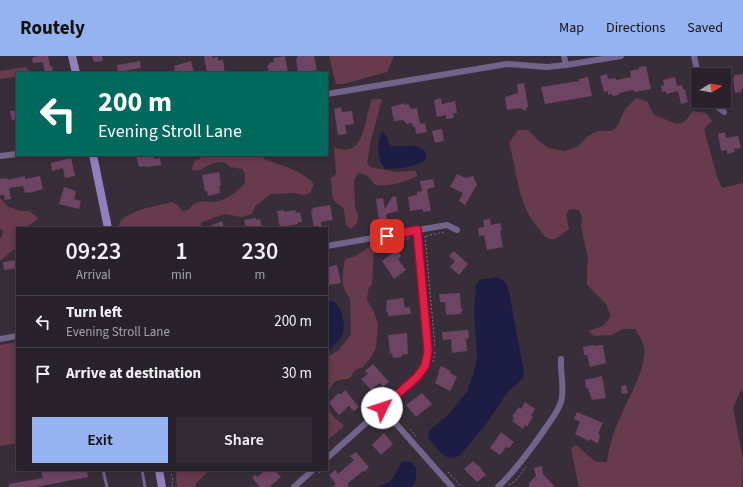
<!DOCTYPE html>
<style>
:root{--surface:#29222c;--page:#312a34;--text:#f1f3f6;--muted:#a5a4a9;--line:#453f48;--accent:#95b2f1}
body{margin:0;font-family:"Source Sans 3",sans-serif;background:var(--page);color:var(--text);height:100vh;display:flex;flex-direction:column;font-size:15px;white-space:nowrap}
*{box-sizing:border-box;margin:0}
p{font-size:13px;color:var(--muted)}
.icon{flex:none;width:22px;height:22px;fill:none;stroke:currentColor;stroke-width:2;stroke-linecap:round;stroke-linejoin:round}
.map{position:relative;flex:1;overflow:hidden}
.drawer{position:absolute;left:16px;top:171px;width:312px;height:244px;display:flex;flex-direction:column;background:var(--surface);border-radius:0px;box-shadow:0 2px 6px #0003,0 0 0 1px var(--line)}
.drawer>*{flex:none}
.banner{position:absolute;left:16px;top:16px;width:312px;height:84px;border-radius:0px;box-shadow:0 2px 6px #0003,0 0 0 1px var(--line);background:#00695c;color:#fff;overflow:hidden}
.needle{width:26px;rotate:79deg}
.tools{position:absolute;left:691px;top:12px;display:grid;gap:8px}
.tools a{display:grid;place-items:center;width:40px;height:40px;border-radius:0px;background:var(--surface);box-shadow:0 2px 6px #0003,0 0 0 1px var(--line);font-size:20px}
.pin{position:absolute;display:grid;place-items:center;width:34px;height:34px;color:#fff;margin:-17px;border-radius:8px;box-shadow:0 2px 6px #0006}
.me{position:absolute;width:44px;margin:-22px;rotate:49deg;stroke-linejoin:round;filter:drop-shadow(0 0 3px #0008)}
.turn{display:flex;align-items:center;gap:14px;height:84px;padding:0 16px;font-size:18px}
.turn .icon{width:52px;height:52px;stroke-width:2.5}
.turn b{display:block;font-size:28px;line-height:34px}
.eta{display:flex;justify-content:space-evenly;align-items:center;height:68px;text-align:center}
.eta b{font-size:24px;font-weight:600;line-height:28px}
.action{display:flex;gap:8px;margin-top:auto;padding:8px 16px}
.action a{flex:1;height:46px;border-radius:0px;background:var(--accent);color:#111;font-size:16px;font-weight:600;line-height:46px;text-align:center}
.action a+a{background:var(--page);color:var(--text)}
ul{padding:0;list-style:none}
li{display:flex;align-items:center;gap:12px;height:52px;padding:0 16px;border-top:1px solid var(--line)}
li div{flex:1}
li b{display:block;font-size:15px}
li em{font-style:normal}
header{display:flex;align-items:center;gap:24px;box-sizing:border-box;height:56px;padding:0 20px;background:var(--accent);color:#111}
header strong{font-size:19px}
nav{display:flex;gap:22px;margin-inline-start:auto;font-size:14px}
.map>svg:first-child{display:block}
.green{fill:#673a4c}
.water{fill:#1d1c43}
.building{fill:#6e4463}
.lines{fill:none;stroke-linecap:round;stroke-linejoin:round}
.path{stroke:#7d757f;stroke-width:1;stroke-dasharray:2 2;stroke-linecap:butt}
.lane{stroke:#70648a;stroke-width:3}
.street{stroke:#70648a;stroke-width:6}
.secondary{stroke:#937fbb;stroke-width:8}
.route-casing{stroke:#92132f;stroke-width:10}
.route{stroke:#e11d48;stroke-width:7}
</style>
<header>
<strong>Routely</strong>
<nav><a>Map</a><a>Directions</a><a>Saved</a></nav>
</header>
<div class="map">
<svg width="743" height="431" viewBox="0 0 743 431">
<rect width="100%" height="100%" fill="#372e3a"/>
<g class="green">
<path d="M329,0H394L387,16L344,28H336L334,21Z"/>
<path d="M26,11L29,15V17H17V22L15,21L0,23V15Z"/>
<path d="M636,42L647,45L654,59L677,68L684,66L693,55L706,57L712,65L704,73L717,121L722,132L743,127V333L740,336L733,352L743,404L742,431H579L571,393L576,389L596,406H607C609,387 616,370 624,353C631,337 647,309 644,292C643,285 639,279 635,273H623L612,279L594,280L588,275L603,270L611,260L606,248L587,229V212L588,202L581,171L582,160L579,154L574,153L569,154L566,159L569,173L555,183C552,183 548,183 546,181C544,180 541,176 540,174C517,149 518,118 509,87L518,74H528L540,86L549,92L564,95L577,91L588,80L598,75H612L618,69L625,53Z"/>
<path d="M372,43H382L371,84L367,107L370,111L396,116L415,115L418,120C406,125 386,133 374,128C370,121 367,118 358,117L354,124L355,152L358,159L357,167L351,173L346,169L344,153C328,141 333,140 331,122L336,118L334,91C366,105 364,61 372,43Z"/>
<path d="M202,99H263L264,103C282,110 302,114 314,128L310,137L303,139L293,137L271,138L255,150L252,158L241,161L225,158L202,166L200,172H119C116,156 160,149 172,146L178,149L182,155L188,154C198,140 209,149 222,144C231,140 239,134 245,127V118L242,113L230,111L224,106L213,107L200,114L193,115L192,112L194,105L200,103Z"/>
<path d="M0,142L9,151L20,155H29L38,162C34,168 25,172 17,172V195L14,193L0,205V183L2,180L3,176L0,172Z"/>
<path d="M369,191L374,195L372,228L368,234L367,244L374,256L378,269L376,292L371,301L363,311L355,314L349,323C335,323 333,326 327,339V301L339,294L351,278L350,242C339,231 343,217 345,203L354,201Z"/>
<path d="M17,286V387L0,390V289Z"/>
<path d="M327,352C332,360 338,364 344,370L327,385Z"/>
<path d="M177,414H210L196,427L195,431H177L176,421Z"/>
</g>
<g class="water">
<path d="M382,76L385,77L390,89C402,93 414,85 425,95L427,102C420,111 397,113 386,113C377,106 376,86 382,76Z"/>
<path d="M496,221L501,223L506,227L509,236L524,316L523,322L507,337L484,371L459,400L453,402L447,401L441,397L429,383L428,379L430,374L449,358L467,336L475,313L477,299L474,255L476,229L480,224Z"/>
<path d="M327,244C330,245 334,245 336,247C343,254 346,272 342,280C338,287 332,291 327,296Z"/>
<path d="M406,405L412,407L416,412V424L412,431H374C396,427 391,422 402,406Z"/>
</g>
<g class="building">
<path d="M38,0H48L50,10H52L53,17H45L43,6L33,7L32,2Z"/>
<path d="M92,0H102L103,5L94,6Z"/>
<path d="M204,0H212V2L218,1V5L223,4L225,17H207Z"/>
<path d="M285,0L288,17H269L267,9H269V7L274,6L273,2Z"/>
<path d="M297,0H314L317,14L298,17L296,3H297Z"/>
<path d="M140,5L141,12L118,16L117,9Z"/>
<path d="M191,5L194,17H175L174,10Z"/>
<path d="M646,10L651,33L635,36L633,34L619,37V39L613,40L612,38L608,39V35L604,36L600,20L607,18L608,23L616,22V24L631,21L630,15L639,13V11Z"/>
<path d="M743,18V33H741V36L735,37L733,22L734,21V19Z"/>
<path d="M588,21L592,40L545,48L541,31L579,25V23Z"/>
<path d="M675,21L677,30L682,29L683,34L685,33L688,46L681,48L678,35L666,38V35L662,36L661,30L664,29L663,24Z"/>
<path d="M524,27L528,50L525,55L520,52L507,54L505,41L518,37L517,28Z"/>
<path d="M441,42L442,48L455,45L457,57L453,58L454,62L446,63V59L437,61L434,44Z"/>
<path d="M404,47V49L408,48L411,53L417,52L420,68L425,67L427,76L416,78L415,71H413L412,67L406,68V66H404V64L394,65L391,51Z"/>
<path d="M341,51L342,56L352,55L354,68L345,69L347,78L338,79L334,53Z"/>
<path d="M17,54V63L12,64L10,55Z"/>
<path d="M442,73L444,85L435,87L432,75Z"/>
<path d="M725,76L726,82L738,80L741,92L734,93L735,96L727,98V94L721,95L718,78Z"/>
<path d="M136,99H154V103L160,102L161,109L145,111V110L139,111Z"/>
<path d="M71,102L75,120L65,122L63,112L52,115L51,107Z"/>
<path d="M219,116L221,130H219L220,137L208,140L207,135H205L202,119Z"/>
<path d="M457,118L466,122L473,120L477,129L465,149L459,145L463,137L450,131Z"/>
<path d="M25,120V123L40,120L43,133L29,137V136L25,137L23,130L9,132L11,143L5,144L4,139H0V123L7,122L8,124Z"/>
<path d="M433,123L435,131L427,133L431,155L423,156V153L410,155L408,141L417,139V136L422,135L420,125Z"/>
<path d="M64,131L76,135L74,143L81,145L79,153L59,148Z"/>
<path d="M396,140L398,155L386,158L387,164L379,165L376,143L383,142L385,153L392,141Z"/>
<path d="M330,149L333,164L321,166L322,172H314L311,155H313L312,152Z"/>
<path d="M284,154V156L295,154L296,157L300,156L302,166H298V168L287,170L288,172H280L277,155Z"/>
<path d="M256,162V164L260,163L262,172H246L244,164Z"/>
<path d="M490,163L491,169L500,167L502,174L500,175L503,191L487,194L484,179L479,180L478,172L484,171L483,164Z"/>
<path d="M222,165L224,172H205Z"/>
<path d="M397,194L401,200L398,203L406,214L394,223L382,205Z"/>
<path d="M454,195L468,208L459,219L450,211L455,205L449,200Z"/>
<path d="M16,204L17,212L4,214L3,206Z"/>
<path d="M337,209L341,227L327,229V211Z"/>
<path d="M460,237L461,252L463,254L461,256V258L446,259L445,246H440L439,238Z"/>
<path d="M403,242L405,252L410,251L411,258L388,260V256H386L387,244Z"/>
<path d="M468,274L469,282L466,283L467,295L452,297L451,283L443,284L442,276Z"/>
<path d="M407,277L408,298L402,299V301L393,302L392,297L390,298L388,279Z"/>
<path d="M593,289L594,290L603,289L606,307L590,311L587,299H584L583,291Z"/>
<path d="M373,308L389,326L383,331L380,327L371,334L361,323L368,318L365,315Z"/>
<path d="M441,310L451,315L450,317L457,321L450,335L435,327L439,317L438,316Z"/>
<path d="M602,320L606,342L592,344L588,332H586L585,324Z"/>
<path d="M626,329L628,337L622,338L621,330Z"/>
<path d="M345,334L359,351L354,355L349,350L339,359L329,347L337,338H341Z"/>
<path d="M422,337L432,348L416,361L406,349Z"/>
<path d="M525,346L535,353L531,359L533,361L527,371L525,369L523,373L512,365L514,362L512,360L519,351L521,353Z"/>
<path d="M577,356L603,367L598,377L600,380L598,388L590,383L589,385L575,378L580,366L574,363Z"/>
<path d="M501,376L514,386L509,392L506,391L500,399L490,392Z"/>
<path d="M384,377L393,388L381,399L372,389Z"/>
<path d="M356,396L369,411L364,416L363,415L347,428L349,431H332L336,428L329,419L335,414L338,418L354,404L350,400Z"/>
<path d="M473,405L477,409H478L486,419L477,426L464,413Z"/>
<path d="M542,410L543,418L555,431H529V427L536,420L534,412Z"/>
<path d="M41,414H87L88,421L36,431H9V428L43,422Z"/>
<path d="M265,414H275L281,421L269,431H260L252,422L255,419L258,421Z"/>
</g>
<g class="lines">
<g class="path">
<path d="M425,180L435,291"/>
<path d="M426,180L444,176"/>
<path d="M403,184L411,182"/>
<path d="M433,306L435,296"/>
<path d="M394,352L397,359"/>
<path d="M410,373L416,380"/>
<path d="M170,414L173,424L172,431"/>
<path d="M448,416L462,431"/>
<path d="M319,417L322,414"/>
<path d="M509,429L516,424L526,411"/>
</g>
<g class="lane">
<path d="M103,414L107,431"/>
<path d="M142,414L145,431"/>
</g>
<g class="street">
<path d="M564,0L566,9"/>
<path d="M694,0L698,19"/>
<path d="M327,38L507,8L547,11L566,9L621,0"/>
<path d="M710,45L724,56"/>
<path d="M0,100L17,98"/>
<path d="M327,190L447,169L457,174"/>
<path d="M0,283L17,280"/>
<path d="M382,352L452,431"/>
<path d="M327,402L417,321L425,310L428,295L417,174"/>
<path d="M294,431L313,414"/>
<path d="M498,431C517,413 532,392 547,370C552,363 558,355 561,346C565,332 560,317 561,303"/>
</g>
<g class="secondary">
<path d="M72,0L76,17"/>
<path d="M93,99L108,172"/>
<path d="M159,414L162,431"/>
</g>
</g>
<g class="lines">
<defs>
<path id="route" d="M382,352L417,321L425,310L428,295L417,174L387,180"/>
</defs>
<use href="#route" class="route-casing"/>
<use href="#route" class="route"/>
</g>
</svg>
<div class="tools">
<a><svg class="needle" viewBox="-14 -14 28 28"><path d="M0-13l5 13h-10z" fill="#e53935"/><path d="M0 13l5-13h-10z" fill="#a5a4a9"/></svg></a>
</div>
<div class="pin" style="left:387px;top:180px;background:#d93025"><svg class="icon" aria-label="arrive" viewBox="0 0 24 24"><path d="M6 21V4h12l-3 4 3 4H6"/></svg></div>
<svg class="me" style="left:382px;top:352px" viewBox="-20 -20 40 40"><circle r="19" fill="#fff"/><path d="M0-13L10 11 0 6-10 11z" fill="#e11d48"/></svg>
<div class="banner">
<div class="turn"><svg class="icon" aria-label="left" viewBox="0 0 24 24"><path d="M17 20v-9H6M10 6l-5 5 5 5"/></svg><div><b>200 m</b>Evening Stroll Lane</div></div>
</div>
<section class="drawer">
<div class="eta">
<div><b>09:23</b><p>Arrival</p></div>
<div><b>1</b><p>min</p></div>
<div><b>230</b><p>m</p></div>
</div>
<ul>
<li><svg class="icon" aria-label="left" viewBox="0 0 24 24"><path d="M17 20v-9H6M10 6l-5 5 5 5"/></svg><div><b>Turn left</b><p>Evening Stroll Lane</p></div><em>200 m</em></li>
<li><svg class="icon" aria-label="arrive" viewBox="0 0 24 24"><path d="M6 21V4h12l-3 4 3 4H6"/></svg><div><b>Arrive at destination</b></div><em>30 m</em></li>
</ul>
<div class="action"><a>Exit</a><a>Share</a></div>
</section>
</div>
